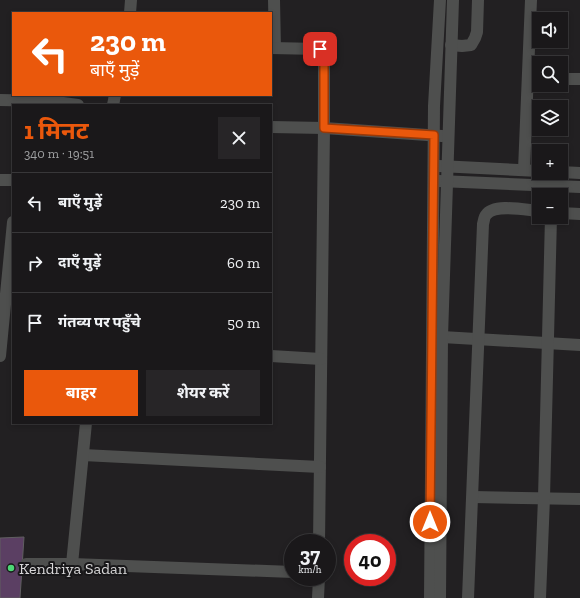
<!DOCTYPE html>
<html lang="hi">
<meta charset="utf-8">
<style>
:root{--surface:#1a181a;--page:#272527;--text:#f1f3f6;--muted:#9fa0a2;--line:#383739;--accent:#ea580c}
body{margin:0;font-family:"Zilla Slab","Noto Sans Devanagari",serif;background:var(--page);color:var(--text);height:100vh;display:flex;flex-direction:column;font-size:15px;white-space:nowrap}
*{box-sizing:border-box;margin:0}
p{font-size:13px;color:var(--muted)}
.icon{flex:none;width:22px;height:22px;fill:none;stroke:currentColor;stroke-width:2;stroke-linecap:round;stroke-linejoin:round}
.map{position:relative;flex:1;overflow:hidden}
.panel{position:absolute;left:12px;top:104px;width:260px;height:320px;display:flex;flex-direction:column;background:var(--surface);border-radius:0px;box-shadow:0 2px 6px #0003,0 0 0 1px var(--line)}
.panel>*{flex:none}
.top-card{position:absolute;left:12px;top:12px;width:260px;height:84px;border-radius:0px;box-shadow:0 2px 6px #0003,0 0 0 1px var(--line);background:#ea580c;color:#fff;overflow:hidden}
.tools{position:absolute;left:532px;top:12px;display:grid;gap:8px}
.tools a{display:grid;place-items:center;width:36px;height:36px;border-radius:0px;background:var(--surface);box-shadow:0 2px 6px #0003,0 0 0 1px var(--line);font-size:20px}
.speed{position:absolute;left:284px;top:534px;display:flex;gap:8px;font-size:20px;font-weight:700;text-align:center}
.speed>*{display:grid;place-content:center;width:52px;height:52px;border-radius:50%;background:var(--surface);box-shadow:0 2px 6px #0003,0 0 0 1px var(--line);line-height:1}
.speed small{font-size:10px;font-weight:400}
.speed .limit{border:6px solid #d22;background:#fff;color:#111}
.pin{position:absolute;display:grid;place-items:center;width:34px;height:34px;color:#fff;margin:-17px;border-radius:8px;box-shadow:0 2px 6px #0006}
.me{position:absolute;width:44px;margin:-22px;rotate:0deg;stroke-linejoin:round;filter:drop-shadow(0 0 3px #0008)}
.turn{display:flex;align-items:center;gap:14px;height:84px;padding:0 12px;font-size:18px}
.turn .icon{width:52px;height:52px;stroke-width:2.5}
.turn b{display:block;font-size:28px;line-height:34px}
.round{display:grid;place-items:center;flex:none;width:42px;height:42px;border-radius:0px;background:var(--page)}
.headline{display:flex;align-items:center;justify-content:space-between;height:68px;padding:0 12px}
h1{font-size:24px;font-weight:700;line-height:30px;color:var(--accent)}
.button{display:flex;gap:8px;margin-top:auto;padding:8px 12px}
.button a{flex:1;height:46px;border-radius:0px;background:var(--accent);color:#fff;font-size:16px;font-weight:700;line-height:46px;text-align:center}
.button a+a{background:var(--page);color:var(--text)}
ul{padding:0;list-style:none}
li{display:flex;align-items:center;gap:12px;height:60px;padding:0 12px;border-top:1px solid var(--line)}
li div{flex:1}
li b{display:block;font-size:15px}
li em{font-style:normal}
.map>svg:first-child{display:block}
.building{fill:#5b3f63;stroke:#605f61}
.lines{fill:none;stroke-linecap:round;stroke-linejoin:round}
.minor{stroke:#4e4f4e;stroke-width:12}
.route-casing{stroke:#983908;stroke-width:10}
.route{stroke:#ea580c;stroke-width:7}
.poi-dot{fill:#4dd676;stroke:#181719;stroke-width:1.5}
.labels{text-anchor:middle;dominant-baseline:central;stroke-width:4;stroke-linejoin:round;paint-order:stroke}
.poi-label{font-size:16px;fill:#d8d7d8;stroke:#181719;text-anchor:start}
</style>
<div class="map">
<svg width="580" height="598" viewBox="0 0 580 598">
<rect width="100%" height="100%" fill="#222022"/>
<path class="building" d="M24,537L20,598H0V538Z"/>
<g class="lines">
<g class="minor">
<path d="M274,0L275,48"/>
<path d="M130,13L131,0"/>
<path d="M451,45L462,46L471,45L475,38L477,32L478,0"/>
<path d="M271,48L320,49L323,52L324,57V128L319,543"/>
<path d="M561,79H580"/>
<path d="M0,100L48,101L78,105"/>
<path d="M113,105L115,95"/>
<path d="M271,127L324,128L442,136"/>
<path d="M439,166L539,171"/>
<path d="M524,170L531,0"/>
<path d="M561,172L580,173"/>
<path d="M0,180H13"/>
<path d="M439,181L580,187"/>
<path d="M561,213L580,214"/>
<path d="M442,337L580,345"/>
<path d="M0,356L13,222"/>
<path d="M271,356L321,359"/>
<path d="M83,455L320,467"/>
<path d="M473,497L580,499"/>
<path d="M26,564H72L293,572"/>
<path d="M72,564L86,423"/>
<path d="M318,598L319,577"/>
<path d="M430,598L434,106L440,0"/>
<path d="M440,598L442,337L453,0"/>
<path d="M468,598L483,224C484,221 484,217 486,215C494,203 526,210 539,211"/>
<path d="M540,598L544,498L551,217"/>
</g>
</g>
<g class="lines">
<defs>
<path id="route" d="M320,49L323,52L324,57V128L434,135L430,522"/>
</defs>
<use href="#route" class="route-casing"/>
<use href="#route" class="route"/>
</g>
<circle class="poi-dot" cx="11" cy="568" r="4"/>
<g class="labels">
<g class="poi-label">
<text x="19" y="568">Kendriya Sadan</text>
</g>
</g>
</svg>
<div class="tools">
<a><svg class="icon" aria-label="sound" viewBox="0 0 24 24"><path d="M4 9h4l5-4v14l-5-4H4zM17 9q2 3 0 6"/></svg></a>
<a><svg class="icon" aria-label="search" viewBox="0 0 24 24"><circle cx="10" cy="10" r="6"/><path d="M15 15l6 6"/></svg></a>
<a><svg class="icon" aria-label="layers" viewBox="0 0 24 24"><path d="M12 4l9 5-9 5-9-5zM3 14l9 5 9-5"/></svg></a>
<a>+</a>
<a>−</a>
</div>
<div class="speed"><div>37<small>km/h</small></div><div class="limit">40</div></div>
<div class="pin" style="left:320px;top:49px;background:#d93025"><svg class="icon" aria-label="arrive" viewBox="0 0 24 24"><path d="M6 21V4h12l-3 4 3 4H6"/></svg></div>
<svg class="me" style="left:430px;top:522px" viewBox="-20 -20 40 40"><circle r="17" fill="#ea580c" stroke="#fff" stroke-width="3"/><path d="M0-11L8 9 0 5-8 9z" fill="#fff"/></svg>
<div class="top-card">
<div class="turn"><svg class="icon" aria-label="left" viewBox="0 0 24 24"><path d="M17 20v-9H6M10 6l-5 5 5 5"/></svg><div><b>230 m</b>बाएँ मुड़ें</div></div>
</div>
<section class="panel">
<div class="headline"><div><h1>1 मिनट</h1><p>340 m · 19:51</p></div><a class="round"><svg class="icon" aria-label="close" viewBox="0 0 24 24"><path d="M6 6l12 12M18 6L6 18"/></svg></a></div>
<ul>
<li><svg class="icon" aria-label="left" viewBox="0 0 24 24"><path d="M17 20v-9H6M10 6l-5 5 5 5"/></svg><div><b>बाएँ मुड़ें</b></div><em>230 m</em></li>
<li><svg class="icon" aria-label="right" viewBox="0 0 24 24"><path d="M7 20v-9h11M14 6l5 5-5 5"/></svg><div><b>दाएँ मुड़ें</b></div><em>60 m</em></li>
<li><svg class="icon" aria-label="arrive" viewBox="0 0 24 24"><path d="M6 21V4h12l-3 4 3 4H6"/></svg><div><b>गंतव्य पर पहुँचे</b></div><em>50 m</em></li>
</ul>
<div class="button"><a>बाहर</a><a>शेयर करें</a></div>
</section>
</div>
